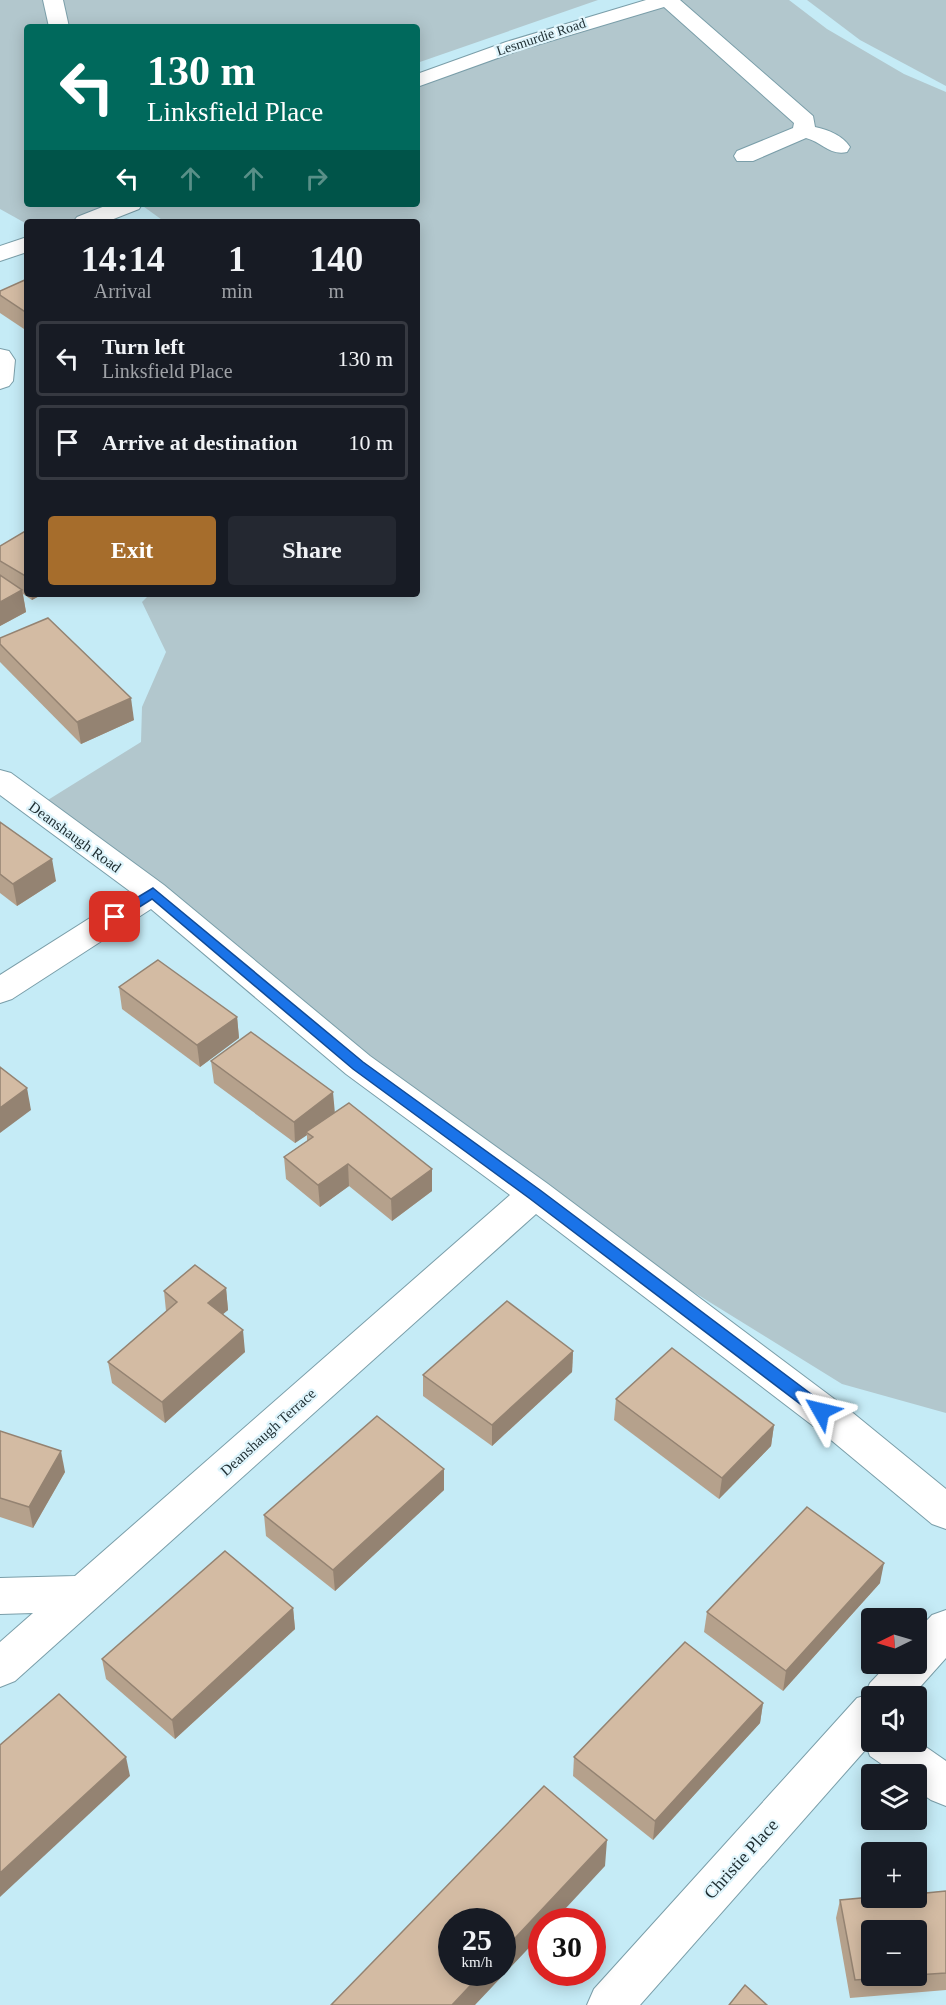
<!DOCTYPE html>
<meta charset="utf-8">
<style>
:root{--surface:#171b24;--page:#242831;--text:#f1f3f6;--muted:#9ea1a6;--line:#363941;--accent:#a66d2c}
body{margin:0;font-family:"Times New Roman",serif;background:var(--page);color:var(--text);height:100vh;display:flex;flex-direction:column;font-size:22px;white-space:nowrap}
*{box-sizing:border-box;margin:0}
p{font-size:20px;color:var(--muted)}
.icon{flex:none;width:33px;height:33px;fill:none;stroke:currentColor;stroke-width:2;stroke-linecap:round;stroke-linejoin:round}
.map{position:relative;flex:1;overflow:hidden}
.details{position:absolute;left:24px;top:219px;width:396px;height:378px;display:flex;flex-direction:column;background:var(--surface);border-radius:6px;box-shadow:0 3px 15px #0003}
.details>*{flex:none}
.guide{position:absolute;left:24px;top:24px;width:396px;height:183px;border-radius:6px;box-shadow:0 3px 15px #0003;background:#00695c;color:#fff;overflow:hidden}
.needle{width:39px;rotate:265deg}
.buttons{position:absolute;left:861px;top:1608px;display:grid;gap:12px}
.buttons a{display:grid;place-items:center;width:66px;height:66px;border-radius:6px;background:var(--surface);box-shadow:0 3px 15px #0003;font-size:30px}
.speed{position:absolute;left:438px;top:1908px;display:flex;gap:12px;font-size:30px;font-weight:700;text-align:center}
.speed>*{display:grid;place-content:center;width:78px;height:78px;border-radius:50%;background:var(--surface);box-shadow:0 3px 15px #0003;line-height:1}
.speed small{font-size:15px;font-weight:400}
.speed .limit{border:9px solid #d22;background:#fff;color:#111}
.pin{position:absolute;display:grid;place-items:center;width:51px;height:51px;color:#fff;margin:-26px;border-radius:12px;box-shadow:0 3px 9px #0006}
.me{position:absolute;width:66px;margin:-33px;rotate:307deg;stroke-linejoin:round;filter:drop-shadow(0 0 4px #0008)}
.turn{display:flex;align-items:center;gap:21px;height:126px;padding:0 24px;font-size:27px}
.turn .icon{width:78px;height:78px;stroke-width:2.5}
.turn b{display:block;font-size:42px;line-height:51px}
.lanes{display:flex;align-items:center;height:57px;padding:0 24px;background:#0003;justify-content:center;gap:30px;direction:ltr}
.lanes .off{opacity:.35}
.eta{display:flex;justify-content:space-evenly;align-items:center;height:102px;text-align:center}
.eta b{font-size:36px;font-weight:600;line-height:42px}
.button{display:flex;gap:12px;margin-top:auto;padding:12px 24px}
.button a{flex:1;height:69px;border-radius:6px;background:var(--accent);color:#fff;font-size:24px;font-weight:600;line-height:69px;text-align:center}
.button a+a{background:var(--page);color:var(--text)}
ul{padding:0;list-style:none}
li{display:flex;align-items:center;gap:18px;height:75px;margin:0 12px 9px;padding:0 12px;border:3px solid var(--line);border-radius:6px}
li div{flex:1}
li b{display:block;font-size:22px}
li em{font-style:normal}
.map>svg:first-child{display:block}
.green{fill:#b2c7cd}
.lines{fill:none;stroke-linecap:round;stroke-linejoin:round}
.minor-casing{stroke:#7a9ea9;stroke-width:2}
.minor{fill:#fff;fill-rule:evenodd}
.wall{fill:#b5a18c;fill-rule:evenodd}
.shaded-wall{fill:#948372}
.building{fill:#d3bba3;stroke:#948372;stroke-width:1.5}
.route{fill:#1a73e8;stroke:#114b97;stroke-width:1.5}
.labels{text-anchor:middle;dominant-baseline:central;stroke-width:4.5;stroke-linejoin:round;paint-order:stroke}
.far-street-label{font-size:14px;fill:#1d2c30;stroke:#dff5fc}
.street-label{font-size:15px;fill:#1d2c30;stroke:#dff5fc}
.near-street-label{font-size:18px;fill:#1d2c30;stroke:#dff5fc}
</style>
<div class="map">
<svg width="946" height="2005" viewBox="0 0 946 2005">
<rect width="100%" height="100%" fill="#c5ebf6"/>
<g class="green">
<path d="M0,0H598L417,63V27H27V204H131L85,222L27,224L0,209Z"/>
<path d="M668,0H789L827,29L904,74L946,92V1413L842,1384L535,1194L35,808L141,742L142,707L166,652L142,602L150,594H417V222H165L140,204H417V81Z"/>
<path d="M807,0H946V86L860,40Z"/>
</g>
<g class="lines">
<defs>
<g id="minor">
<path d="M43,0H63L69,27H49Z"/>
<path d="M646,0H680L813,116L815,127C829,130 842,135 850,147L847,152C830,156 822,142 806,138L753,161H737L734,156L737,151L793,128L794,123L664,7L520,50L417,87V74L506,42Z"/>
<path d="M110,204H142L139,209L106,222H73L77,217Z"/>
<path d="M27,237V252L0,261V246Z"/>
<path d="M0,349L9,351L15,360L13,381L9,386L0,389Z"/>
<path d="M0,770L11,773L164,885L370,1056L548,1184L853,1413L946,1489V1529L932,1524L825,1435L536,1214L15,1681L0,1687V1642L33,1613L0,1614V1578L75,1576L510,1195L346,1074L151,909L12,999L0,1003V975L131,892L0,795Z"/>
<path d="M946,1610V1658L912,1696H872V1742L916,1740L946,1761V1806L931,1800L916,1790V1774H896L870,1756L867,1748L640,2005H587L594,1989L857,1698L864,1696L870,1683L888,1664H916V1632L932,1615Z"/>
</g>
</defs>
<use href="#minor" class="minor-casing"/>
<use href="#minor" class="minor"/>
</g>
<g class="wall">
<path d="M27,279V331L0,313V291Z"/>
<path d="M27,530V594H43L32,600L23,594L26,612L0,626V546Z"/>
<path d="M0,638L134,720L81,744L0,662Z"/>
<path d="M0,822L56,881L17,906L0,893Z"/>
<path d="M119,987L237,1017L239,1038L200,1067L122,1009Z"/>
<path d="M211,1061L335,1113L432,1191L392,1221L349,1186L320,1207L286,1179L284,1157L307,1141V1135L295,1143L214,1083Z"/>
<path d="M226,1288L228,1310L223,1314L245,1352L165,1423L112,1383L108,1362L166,1311L164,1291Z"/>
<path d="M573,1351L572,1372L492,1446L423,1396V1375Z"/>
<path d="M616,1399L774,1425L771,1446L719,1499L614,1420Z"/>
<path d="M0,1431L65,1472L33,1528L0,1517Z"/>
<path d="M444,1490L335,1591L266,1536L264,1515Z"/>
<path d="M880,1583L783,1691L704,1632L707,1612Z"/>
<path d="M293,1608L295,1629L175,1739L106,1679L102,1659Z"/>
<path d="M763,1703L760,1723L653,1840L573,1776L574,1757Z"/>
<path d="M946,1891V1990L850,1998L836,1918L840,1900ZM916,1930V1976H872Z"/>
</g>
<g class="shaded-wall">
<path d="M22,590L26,612L0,626V602Z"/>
<path d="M31,594H43L32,600Z"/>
<path d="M131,698L134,720L81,744L77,722Z"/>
<path d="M52,859L56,881L17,906L13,884Z"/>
<path d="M237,1017L239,1038L200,1067L197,1045Z"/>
<path d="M27,1088L31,1110L0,1133V1108Z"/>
<path d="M333,1092L335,1114L306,1132L307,1135L295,1143L294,1122Z"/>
<path d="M348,1164L349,1186L320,1207L318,1185Z"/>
<path d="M432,1169V1191L392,1221L391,1199Z"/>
<path d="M226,1288L228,1310L211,1324L208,1303Z"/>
<path d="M243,1330L245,1352L165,1423L162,1402Z"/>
<path d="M573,1351L572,1372L492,1446V1425Z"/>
<path d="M774,1425L771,1446L719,1499L722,1478Z"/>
<path d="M61,1451L65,1472L33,1528L29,1507Z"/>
<path d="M444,1469V1490L335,1591L333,1570Z"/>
<path d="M884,1563L880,1583L783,1691L786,1671Z"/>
<path d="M293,1608L295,1629L175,1739L172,1720Z"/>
<path d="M763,1703L760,1723L653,1840L655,1821Z"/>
<path d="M126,1757L130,1776L0,1897V1873Z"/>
<path d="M607,1840L605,1866L553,1922H542V1934L475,2005H452L483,1972H502V1952Z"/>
</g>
<g class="building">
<path d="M27,279V313L0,295V291Z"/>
<path d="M27,530V577L0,561V546Z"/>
<path d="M0,575L22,590L0,602Z"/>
<path d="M48,618L131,698L77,722L0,644V638Z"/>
<path d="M0,822L52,859L13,884L0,874Z"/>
<path d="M158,960L237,1017L197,1045L119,987Z"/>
<path d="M251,1032L333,1092L294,1122L211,1061Z"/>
<path d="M0,1067L27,1088L0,1108Z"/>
<path d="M349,1103L432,1169L391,1199L348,1164L318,1185L284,1157L313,1137L306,1132Z"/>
<path d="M195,1265L226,1288L208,1303L243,1330L162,1402L108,1362L177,1302L164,1291Z"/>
<path d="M507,1301L573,1351L492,1425L423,1375Z"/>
<path d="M672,1348L774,1425L722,1478L616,1399Z"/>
<path d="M377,1416L444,1469L333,1570L264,1515Z"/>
<path d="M0,1431L61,1451L29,1507L0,1498Z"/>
<path d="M807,1507L884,1563L786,1671L707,1612Z"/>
<path d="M225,1551L293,1608L172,1720L102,1659Z"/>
<path d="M685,1642L763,1703L655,1821L574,1757Z"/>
<path d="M59,1694L126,1757L0,1873V1745Z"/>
<path d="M544,1786L607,1840L502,1952V1922H452V1972H483L452,2005H331Z"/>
<path d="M946,1891V1973L916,1975V1930H872V1976H911L855,1980L840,1900L872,1897L916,1898V1894Z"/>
<path d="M745,1985L767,2005H729Z"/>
</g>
<path class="route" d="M153,888L363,1062L540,1190L827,1406L829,1411L827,1416H816L529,1198L353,1069L152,899L119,920H110V914Z"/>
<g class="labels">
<g class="far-street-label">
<text transform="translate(541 37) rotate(-18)">Lesmurdie Road</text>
</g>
<g class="street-label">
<text transform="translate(75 837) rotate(36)">Deanshaugh Road</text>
<text transform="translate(268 1432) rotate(-42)">Deanshaugh Terrace</text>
</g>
<g class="near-street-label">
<text transform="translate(741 1859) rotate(-48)">Christie Place</text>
</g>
</g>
</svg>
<div class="buttons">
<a><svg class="needle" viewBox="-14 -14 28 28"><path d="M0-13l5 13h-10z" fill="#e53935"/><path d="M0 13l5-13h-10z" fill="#9ea1a6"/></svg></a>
<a><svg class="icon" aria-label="sound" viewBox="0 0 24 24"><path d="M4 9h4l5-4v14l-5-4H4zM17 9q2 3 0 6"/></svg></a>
<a><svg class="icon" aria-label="layers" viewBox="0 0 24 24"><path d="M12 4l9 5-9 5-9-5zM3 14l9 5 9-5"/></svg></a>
<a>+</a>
<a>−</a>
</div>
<div class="speed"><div>25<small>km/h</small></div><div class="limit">30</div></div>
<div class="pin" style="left:115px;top:917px;background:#d93025"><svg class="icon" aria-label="arrive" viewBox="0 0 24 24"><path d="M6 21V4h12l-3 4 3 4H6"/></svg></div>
<svg class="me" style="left:821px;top:1411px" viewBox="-20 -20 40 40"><path d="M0-17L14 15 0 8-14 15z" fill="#1a73e8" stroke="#fff" stroke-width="4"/></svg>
<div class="guide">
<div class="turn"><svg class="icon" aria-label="left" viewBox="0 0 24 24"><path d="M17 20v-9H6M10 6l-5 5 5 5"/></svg><div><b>130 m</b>Linksfield Place</div></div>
<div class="lanes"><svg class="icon" aria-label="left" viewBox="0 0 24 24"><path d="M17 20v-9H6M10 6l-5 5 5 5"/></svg><svg class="icon off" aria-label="ahead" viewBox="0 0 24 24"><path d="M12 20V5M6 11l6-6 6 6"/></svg><svg class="icon off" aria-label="ahead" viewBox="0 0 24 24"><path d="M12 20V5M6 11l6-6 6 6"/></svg><svg class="icon off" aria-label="right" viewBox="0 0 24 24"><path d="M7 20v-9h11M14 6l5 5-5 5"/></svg></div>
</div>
<section class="details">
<div class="eta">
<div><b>14:14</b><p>Arrival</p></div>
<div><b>1</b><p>min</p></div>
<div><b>140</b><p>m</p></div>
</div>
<ul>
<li><svg class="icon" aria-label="left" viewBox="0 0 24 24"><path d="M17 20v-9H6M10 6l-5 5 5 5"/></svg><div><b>Turn left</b><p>Linksfield Place</p></div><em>130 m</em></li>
<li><svg class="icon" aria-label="arrive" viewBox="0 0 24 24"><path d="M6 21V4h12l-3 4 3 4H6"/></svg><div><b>Arrive at destination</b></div><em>10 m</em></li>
</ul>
<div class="button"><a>Exit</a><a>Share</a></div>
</section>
</div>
